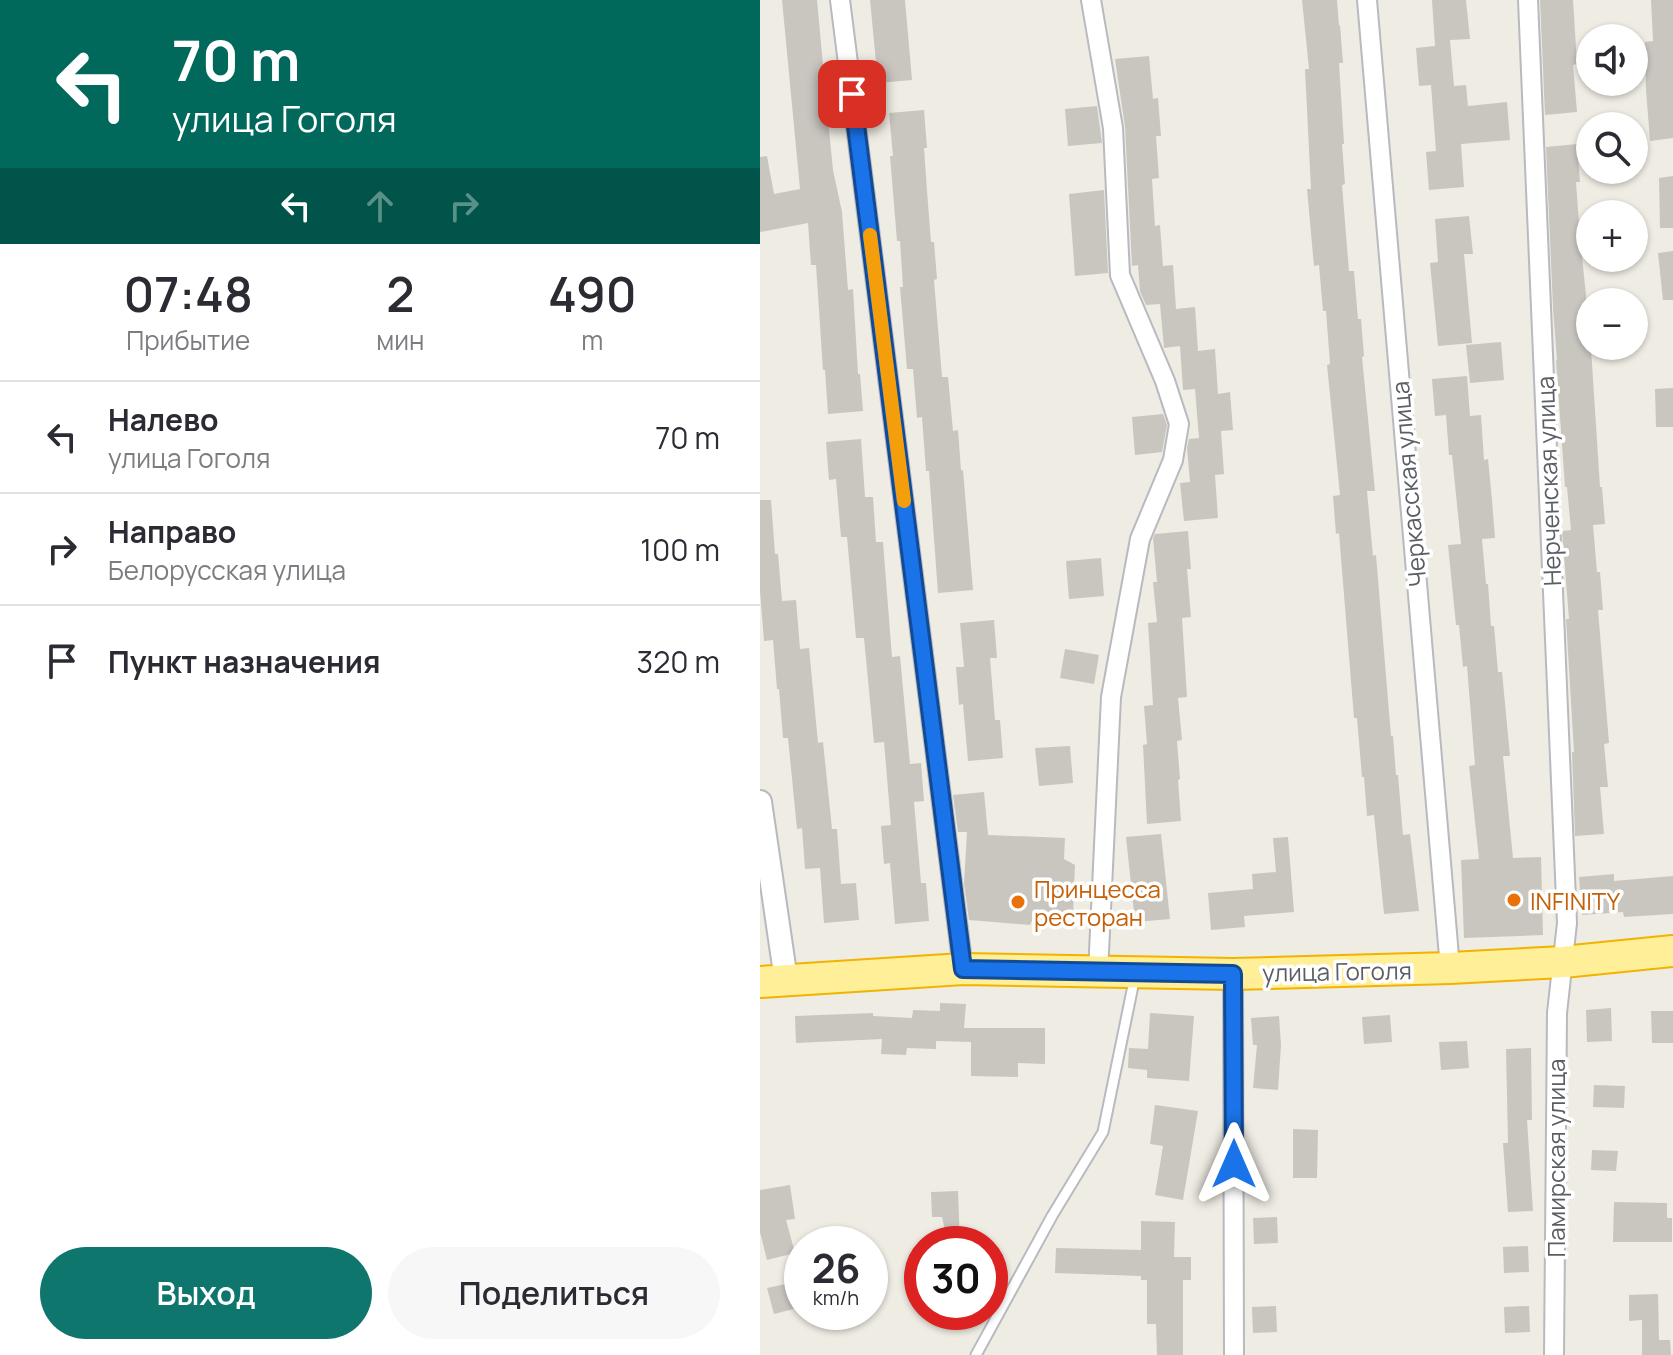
<!DOCTYPE html>
<html lang="ru">
<meta charset="utf-8">
<style>
:root{--surface:#fff;--page:#f7f7f7;--text:#2b2b33;--muted:#7c7c81;--line:#e1e1e2;--accent:#0f766e}
body{margin:0;font-family:Manrope,sans-serif;background:var(--page);color:var(--text);height:100vh;display:flex;flex-direction:column;font-size:30px;white-space:nowrap}
*{box-sizing:border-box;margin:0}
p{font-size:26px;color:var(--muted)}
.icon{flex:none;width:44px;height:44px;fill:none;stroke:currentColor;stroke-width:2;stroke-linecap:round;stroke-linejoin:round}
.map{position:relative;flex:1;overflow:hidden}
.panel{display:flex;flex-direction:column;background:var(--surface);width:760px}
.panel>*{flex:none}
.banner{background:#00695c;color:#fff;overflow:hidden}
.controls{position:absolute;left:816px;top:24px;display:grid;gap:16px}
.controls a{display:grid;place-items:center;width:72px;height:72px;border-radius:50%;background:var(--surface);box-shadow:0 2px 6px #0004;font-size:40px}
.speed{position:absolute;left:24px;top:1226px;display:flex;gap:16px;font-size:40px;font-weight:700;text-align:center}
.speed>*{display:grid;place-content:center;width:104px;height:104px;border-radius:50%;background:var(--surface);box-shadow:0 2px 6px #0004;line-height:1}
.speed small{font-size:20px;font-weight:400}
.speed .limit{border:12px solid #d22;background:#fff;color:#111}
.pin{position:absolute;display:grid;place-items:center;width:68px;height:68px;color:#fff;margin:-34px;border-radius:16px;box-shadow:0 4px 12px #0006}
.me{position:absolute;width:88px;margin:-44px;rotate:0deg;stroke-linejoin:round;filter:drop-shadow(0 0 6px #0008)}
.turn{display:flex;align-items:center;gap:28px;height:168px;padding:0 40px;font-size:36px}
.turn .icon{width:104px;height:104px;stroke-width:2.5}
.turn b{display:block;font-size:56px;line-height:68px}
.lanes{display:flex;align-items:center;height:76px;padding:0 40px;background:#0003;justify-content:center;gap:40px;direction:ltr}
.lanes .off{opacity:.35}
.eta{display:flex;justify-content:space-evenly;align-items:center;height:136px;text-align:center}
.eta b{font-size:48px;font-weight:600;line-height:56px}
.primary-button{display:flex;gap:16px;margin-top:auto;padding:16px 40px}
.primary-button a{flex:1;height:92px;border-radius:48px;background:var(--accent);color:#fff;font-size:32px;font-weight:600;line-height:92px;text-align:center}
.primary-button a+a{background:var(--page);color:var(--text)}
ul{padding:0;list-style:none}
li{display:flex;align-items:center;gap:24px;height:112px;padding:0 40px;border-top:2px solid var(--line)}
li div{flex:1}
li b{display:block;font-size:30px}
li em{font-style:normal}
main{display:flex;flex:1;min-height:0}
.map>svg:first-child{display:block}
.building{fill:#c9c6c0}
.lines{fill:none;stroke-linecap:round;stroke-linejoin:round}
.service-casing{stroke:#b8bac0;stroke-width:13}
.minor-casing{stroke:#b8bac0;stroke-width:22}
.tertiary-casing{stroke:#b8bac0;stroke-width:26}
.trunk-casing{stroke:#f1b300;stroke-width:34}
.service{stroke:#fff;stroke-width:9}
.minor{stroke:#fff;stroke-width:18}
.tertiary{stroke:#fff;stroke-width:22}
.trunk{stroke:#ffef98;stroke-width:30}
.route-casing{stroke:#114b97;stroke-width:20}
.route{stroke:#1a73e8;stroke-width:14}
.slow{stroke:#f59e0b;stroke-width:14}
.food-dot{fill:#e8710a;stroke:#fff;stroke-width:3}
.labels{text-anchor:middle;dominant-baseline:central;stroke-width:7;stroke-linejoin:round;paint-order:stroke}
.street-label{font-size:24px;fill:#5b5e64;stroke:#fff}
.food-label{font-size:24px;fill:#c56008;stroke:#fff;text-anchor:start}
</style>
<main>
<section class="panel">
<div class="banner">
<div class="turn"><svg class="icon" aria-label="left" viewBox="0 0 24 24"><path d="M17 20v-9H6M10 6l-5 5 5 5"/></svg><div><b>70 m</b>улица Гоголя</div></div>
<div class="lanes"><svg class="icon" aria-label="left" viewBox="0 0 24 24"><path d="M17 20v-9H6M10 6l-5 5 5 5"/></svg><svg class="icon off" aria-label="ahead" viewBox="0 0 24 24"><path d="M12 20V5M6 11l6-6 6 6"/></svg><svg class="icon off" aria-label="right" viewBox="0 0 24 24"><path d="M7 20v-9h11M14 6l5 5-5 5"/></svg></div>
</div>
<div class="eta">
<div><b>07:48</b><p>Прибытие</p></div>
<div><b>2</b><p>мин</p></div>
<div><b>490</b><p>m</p></div>
</div>
<ul>
<li><svg class="icon" aria-label="left" viewBox="0 0 24 24"><path d="M17 20v-9H6M10 6l-5 5 5 5"/></svg><div><b>Налево</b><p>улица Гоголя</p></div><em>70 m</em></li>
<li><svg class="icon" aria-label="right" viewBox="0 0 24 24"><path d="M7 20v-9h11M14 6l5 5-5 5"/></svg><div><b>Направо</b><p>Белорусская улица</p></div><em>100 m</em></li>
<li><svg class="icon" aria-label="arrive" viewBox="0 0 24 24"><path d="M6 21V4h12l-3 4 3 4H6"/></svg><div><b>Пункт назначения</b></div><em>320 m</em></li>
</ul>
<div class="primary-button"><a>Выход</a><a>Поделиться</a></div>
</section>
<div class="map">
<svg width="913" height="1355" viewBox="0 0 913 1355">
<rect width="100%" height="100%" fill="#eeece3"/>
<g class="building">
<path d="M22,0H57L69,130L73,170L82,212L88,290L93,289L98,374H100L103,411L68,414L65,370H63L56,265H51L48,223L0,232V157L7,156L14,194L40,189Z"/>
<path d="M110,0H145L152,80L118,83Z"/>
<path d="M542,0H577L579,26L580,25L583,63H579L584,144H582L585,184L582,185L589,271H594L598,319H601L604,356L602,357L615,491H607L613,556L616,555L631,736H633L636,775H638L643,835L650,834L659,911L624,914L614,815L607,816L604,777H602L597,718H594L579,533L576,534L573,496L580,495L567,365L570,364L566,311H563L559,265L554,266L547,189H551L545,69H549Z"/>
<path d="M672,0H706L710,39L690,40L694,86L706,85L708,106L747,102L750,140L701,144L704,187L669,190L666,152L676,151L671,85L659,86L656,48L675,46Z"/>
<path d="M780,0H813L817,64L813,65L817,112L785,115Z"/>
<path d="M891,0H913V138L890,141L886,90L885,42L893,41Z"/>
<path d="M389,56L393,99L398,98L401,136H396L399,178L392,179L395,226L400,225L403,266L413,265L416,309L435,307L438,351L455,349L458,394L470,392L473,430L461,431L464,474L455,475L458,518L424,521L420,483L430,482L427,448L429,439L439,438L435,389L423,390L420,346L404,348L400,304L386,305L380,291L378,265L372,266L365,127L355,59Z"/>
<path d="M337,106L342,143L308,146L305,109Z"/>
<path d="M164,110L167,148H164L167,191L171,242H174L177,279L174,280L182,377H188L193,431L198,430L201,470H203L213,590L178,593L169,471H166L162,417L157,418L153,369H147L140,287H143L140,241H137L130,156H133L129,113Z"/>
<path d="M817,144L820,182H816L820,238L830,333L840,487H842L845,524L833,525L837,572H840L843,610H838L849,743L844,744L848,787H840L844,834L815,836L812,752H814L806,619H809L802,531L811,530L807,487H805L796,360H797L793,308L786,147Z"/>
<path d="M913,176V228H900L899,178Z"/>
<path d="M344,190L348,273L315,276L309,194Z"/>
<path d="M709,216L713,254H704L712,343L678,346L670,263L678,262L675,219Z"/>
<path d="M913,251V300H903L898,253Z"/>
<path d="M741,342L744,380L710,383L706,345Z"/>
<path d="M707,376L710,416L721,415L724,460L728,459L732,500L735,538L722,539L726,584H728L731,626H734L738,672H742L750,756H743L753,858L781,857L783,935L704,938L701,860L719,859L709,766L715,765L707,666L703,667L699,625H696L688,545L701,544L692,455H689L686,415L675,416L672,379Z"/>
<path d="M913,388V427H896L895,389Z"/>
<path d="M403,414L407,425L402,452L375,455L372,417Z"/>
<path d="M101,439L105,497H113L116,542H123L132,657L140,656L150,764L161,763L164,801L154,802L161,883H166L169,921L135,924L130,863L124,864L121,826L131,825L124,742L114,743L104,638H96L87,537H81L76,479L69,480L66,442Z"/>
<path d="M0,500H11L15,554H18L22,601L36,600L40,649L49,648L58,743L63,742L72,829H77L81,884L96,883L99,920L64,923L60,868L45,869L42,828L37,829L28,738H23L19,689H17L13,640L4,641L0,591Z"/>
<path d="M428,531L431,569H427L431,617L422,618L427,697L418,698L422,740L417,741L420,779L418,780L421,821L387,824L383,745L387,744L384,706L393,705L388,623L397,622L393,582H397L393,538L395,534Z"/>
<path d="M341,558L344,596L309,599L306,561Z"/>
<path d="M234,620L237,658H230L235,720H240L243,758L208,761L203,704L199,705L196,667H204L200,623Z"/>
<path d="M305,649L339,655L334,684L300,678Z"/>
<path d="M310,746L313,783L279,786L275,748Z"/>
<path d="M224,792L228,835L305,838L304,859L315,865L313,915L276,912L270,925L209,920L204,883L207,832H198L193,795Z"/>
<path d="M401,834L410,919L375,922L366,837Z"/>
<path d="M528,837L534,912L484,916L485,927L451,930L448,893L493,889L492,874L516,872L513,838Z"/>
<path d="M854,874V881L913,876V914L864,917L863,912L822,915L819,877Z"/>
<path d="M180,1003L206,1004L204,1028H285V1064L258,1063V1077L211,1076V1042L176,1041V1049L147,1048L146,1055L121,1054L122,1039L36,1043L35,1016L113,1013V1016L152,1018L153,1010L180,1011Z"/>
<path d="M851,1008L852,1041L827,1042L826,1010Z"/>
<path d="M891,1011H913V1043H892Z"/>
<path d="M390,1013L434,1016L429,1081L387,1078V1070L368,1068L369,1048L388,1049Z"/>
<path d="M630,1015L632,1042L604,1044L602,1017Z"/>
<path d="M519,1016L521,1045L518,1090L493,1088L497,1045H493L491,1018Z"/>
<path d="M707,1041L709,1068L681,1070L679,1042Z"/>
<path d="M771,1048L772,1120H767L773,1211L748,1212L743,1143H748L746,1049Z"/>
<path d="M834,1085L865,1086L864,1108L833,1107Z"/>
<path d="M395,1105L438,1111L423,1200L395,1195L403,1146L390,1144Z"/>
<path d="M533,1129L558,1130L557,1178H533Z"/>
<path d="M832,1150L858,1151L856,1171L831,1170Z"/>
<path d="M30,1185L35,1219L26,1220L35,1253L7,1260L0,1232V1190Z"/>
<path d="M198,1191L200,1244H188L182,1217H172L171,1192Z"/>
<path d="M854,1202L907,1203V1218H912V1242H853Z"/>
<path d="M517,1217L518,1243L494,1244L493,1218Z"/>
<path d="M381,1221L415,1222L414,1257H431V1280H423V1355H397L396,1324H387V1280H381V1276L295,1273L296,1248L381,1250Z"/>
<path d="M768,1246L769,1272L744,1273L743,1247Z"/>
<path d="M35,1282L41,1307L14,1314L7,1288Z"/>
<path d="M898,1294L899,1340H910L911,1355H882V1320L869,1321V1295Z"/>
<path d="M516,1306L517,1332L493,1333L492,1307Z"/>
<path d="M769,1306L770,1332L745,1333L744,1307Z"/>
</g>
<g class="lines">
<defs>
<path id="service" d="M216,1355L292,1216L343,1132L375,976"/>
<g id="minor">
<path d="M80,0L203,969"/>
<path d="M331,0L353,128L360,275L405,381L419,424L413,460L380,539L351,697L338,973"/>
<path d="M607,0L690,968"/>
<path d="M768,0L807,923L797,1013L794,1355"/>
<path d="M473,974L474,1355"/>
</g>
<path id="tertiary" d="M0,802L26,980"/>
<path id="trunk" d="M0,982L203,969L473,974L690,968L803,962L913,951"/>
</defs>
<use href="#service" class="service-casing"/>
<use href="#minor" class="minor-casing"/>
<use href="#tertiary" class="tertiary-casing"/>
<use href="#trunk" class="trunk-casing"/>
<use href="#service" class="service"/>
<use href="#minor" class="minor"/>
<use href="#tertiary" class="tertiary"/>
<use href="#trunk" class="trunk"/>
</g>
<g class="lines">
<defs>
<path id="route" d="M92,94L203,969L473,974L474,1164"/>
</defs>
<use href="#route" class="route-casing"/>
<use href="#route" class="route"/>
<path class="slow" d="M110,235L144,501"/>
</g>
<g class="food-dot">
<circle cx="754" cy="900" r="8"/>
<circle cx="258" cy="902" r="8"/>
</g>
<g class="labels">
<g class="street-label">
<text transform="translate(788 481) rotate(-92)">Нерченская улица</text>
<text transform="translate(648 484) rotate(-95)">Черкасская улица</text>
<text transform="translate(577 971) rotate(-1)">улица Гоголя</text>
<text transform="translate(795 1158) rotate(-90)">Памирская улица</text>
</g>
<g class="food-label">
<text x="274" y="888">Принцесса<tspan x="274" dy="28">ресторан</tspan></text>
<text x="770" y="900">INFINITY</text>
</g>
</g>
</svg>
<div class="controls">
<a><svg class="icon" aria-label="sound" viewBox="0 0 24 24"><path d="M4 9h4l5-4v14l-5-4H4zM17 9q2 3 0 6"/></svg></a>
<a><svg class="icon" aria-label="search" viewBox="0 0 24 24"><circle cx="10" cy="10" r="6"/><path d="M15 15l6 6"/></svg></a>
<a>+</a>
<a>−</a>
</div>
<div class="speed"><div>26<small>km/h</small></div><div class="limit">30</div></div>
<div class="pin" style="left:92px;top:94px;background:#d93025"><svg class="icon" aria-label="arrive" viewBox="0 0 24 24"><path d="M6 21V4h12l-3 4 3 4H6"/></svg></div>
<svg class="me" style="left:474px;top:1164px" viewBox="-20 -20 40 40"><path d="M0-17L14 15 0 8-14 15z" fill="#1a73e8" stroke="#fff" stroke-width="4"/></svg>
</div>
</main>
